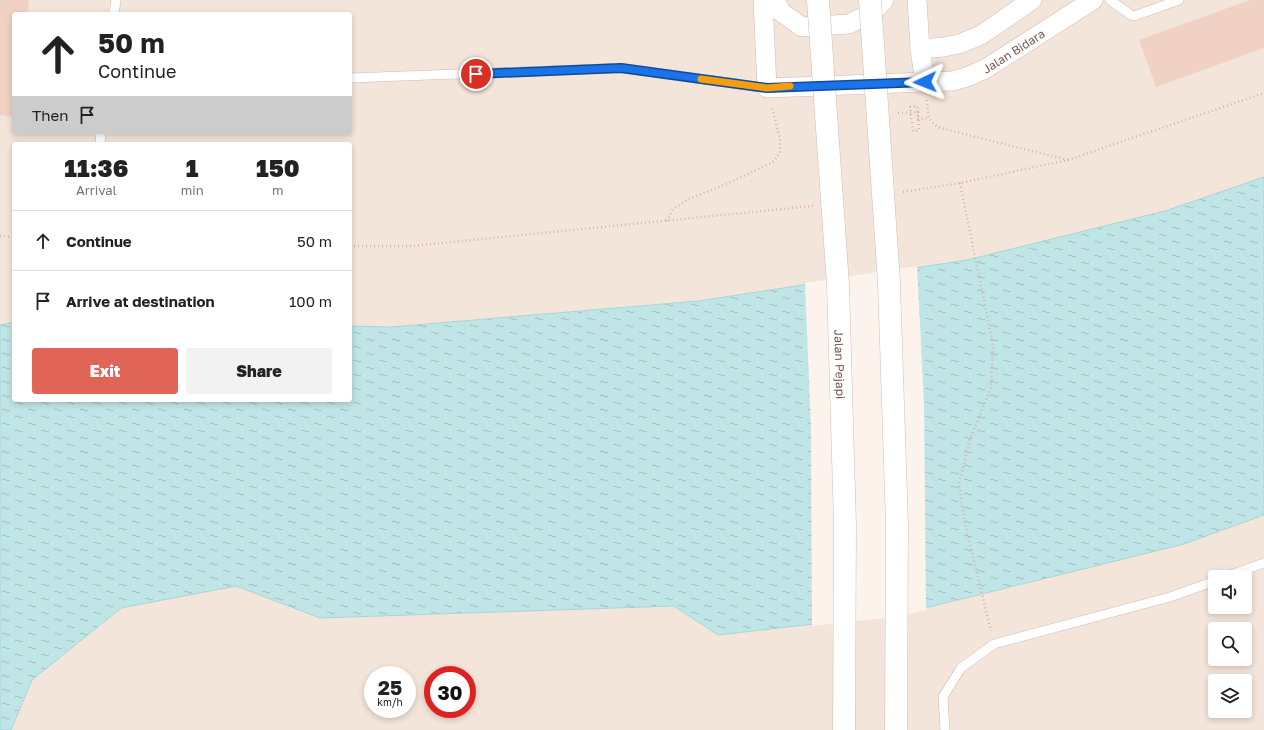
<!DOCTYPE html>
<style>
:root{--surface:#fff;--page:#f2f2f2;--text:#222;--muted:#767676;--line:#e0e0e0;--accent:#e16556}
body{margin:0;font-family:"Golos Text",sans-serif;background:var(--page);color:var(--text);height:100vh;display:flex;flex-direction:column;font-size:15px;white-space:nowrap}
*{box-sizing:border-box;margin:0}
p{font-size:13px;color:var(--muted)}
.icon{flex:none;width:22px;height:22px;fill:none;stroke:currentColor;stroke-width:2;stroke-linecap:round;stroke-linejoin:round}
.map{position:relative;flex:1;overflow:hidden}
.panel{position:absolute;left:12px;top:142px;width:340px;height:260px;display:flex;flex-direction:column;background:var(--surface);border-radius:4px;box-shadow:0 2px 6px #0003}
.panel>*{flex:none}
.banner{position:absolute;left:12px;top:12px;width:340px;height:122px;border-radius:4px;box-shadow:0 2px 6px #0003;background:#fff;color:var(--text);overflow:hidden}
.fabs{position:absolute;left:1208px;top:570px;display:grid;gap:8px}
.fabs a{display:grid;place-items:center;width:44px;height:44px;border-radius:4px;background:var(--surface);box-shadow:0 2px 6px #0003;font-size:20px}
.speed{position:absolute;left:364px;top:666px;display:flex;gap:8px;font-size:20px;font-weight:700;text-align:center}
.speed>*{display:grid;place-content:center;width:52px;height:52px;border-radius:50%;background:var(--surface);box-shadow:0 2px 6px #0003;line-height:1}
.speed small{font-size:10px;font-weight:400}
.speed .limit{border:6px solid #d22;background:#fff;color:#111}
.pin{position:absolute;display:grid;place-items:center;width:34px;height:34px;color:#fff;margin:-17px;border:2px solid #fff;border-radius:50%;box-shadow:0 1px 4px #0007}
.me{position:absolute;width:44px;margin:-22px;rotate:268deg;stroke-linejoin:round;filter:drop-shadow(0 0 3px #0008)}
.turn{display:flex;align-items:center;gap:14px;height:84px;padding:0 20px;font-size:18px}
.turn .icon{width:52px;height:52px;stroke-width:2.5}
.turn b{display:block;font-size:28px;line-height:34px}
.then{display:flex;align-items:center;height:38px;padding:0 20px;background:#0003;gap:8px;font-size:15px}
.eta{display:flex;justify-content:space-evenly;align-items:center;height:68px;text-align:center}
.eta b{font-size:24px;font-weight:800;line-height:28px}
.cta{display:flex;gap:8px;margin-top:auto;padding:8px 20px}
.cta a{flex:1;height:46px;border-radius:4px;background:var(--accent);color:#fff;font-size:16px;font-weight:800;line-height:46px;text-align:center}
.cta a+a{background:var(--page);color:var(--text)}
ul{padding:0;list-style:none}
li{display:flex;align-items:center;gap:12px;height:60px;padding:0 20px;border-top:1px solid var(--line)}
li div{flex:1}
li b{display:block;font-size:15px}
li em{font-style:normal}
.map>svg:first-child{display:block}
.residential{fill:#f4e5da;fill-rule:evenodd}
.water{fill:url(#water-ripples);stroke:#a6d6d8}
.pier{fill:#fcf4ec}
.building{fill:#f1d1c4}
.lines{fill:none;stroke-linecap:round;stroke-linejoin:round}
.lane-casing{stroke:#cfbab0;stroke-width:10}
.street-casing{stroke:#cfbab0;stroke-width:20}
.path{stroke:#d7b3a6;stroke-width:2.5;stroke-dasharray:1 3;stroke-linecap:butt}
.lane{stroke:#fff;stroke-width:9}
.street{stroke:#fff;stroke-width:19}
.secondary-bridge-casing{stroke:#d4bcb1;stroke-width:23;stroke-linecap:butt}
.path-bridge{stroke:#d7b3a6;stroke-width:2.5;stroke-dasharray:1 3;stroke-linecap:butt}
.secondary-bridge{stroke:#fff;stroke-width:22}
.route-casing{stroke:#114b97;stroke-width:10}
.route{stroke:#1a73e8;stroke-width:7}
.slow{stroke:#f59e0b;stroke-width:7}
.labels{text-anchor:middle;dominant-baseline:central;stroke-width:3;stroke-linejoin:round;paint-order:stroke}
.street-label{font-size:12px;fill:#78584e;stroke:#fef8f3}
</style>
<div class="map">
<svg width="1264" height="730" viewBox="0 0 1264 730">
<defs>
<pattern id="water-ripples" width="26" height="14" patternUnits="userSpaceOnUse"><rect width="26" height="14" fill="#c0e5e6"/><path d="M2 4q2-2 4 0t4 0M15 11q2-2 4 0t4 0" fill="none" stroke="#a1bcbd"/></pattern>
</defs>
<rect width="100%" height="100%" fill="#fcf4ec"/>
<g class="residential">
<path d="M0,0H1264V177L1165,211L967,260L698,301L391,327L350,326V144H14V322L0,325ZM14,14H350V132H14Z"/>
<path d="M1264,515V730H11L32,680L121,608L236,586L321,618L674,606L719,635L901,614L1184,544ZM1215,577H1245V607H1215ZM1215,629H1245V659H1215ZM373,675H407V709H373ZM433,675H467V709H433ZM1215,681H1245V711H1215Z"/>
</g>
<path class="water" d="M1264,177V515L1184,544L901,614L718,635L674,606L320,618L236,586L121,608L32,680L11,730H0V325L14,322V400H350V326L391,327L698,301L967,260L1165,211Z"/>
<path class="pier" d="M917,266L924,404L926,610L902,616L812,626L811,428L805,283Z"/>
<g class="building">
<path d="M0,0H29L27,14H14V117L0,115Z"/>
<path d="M1250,0H1264V48L1156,87L1139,40Z"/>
</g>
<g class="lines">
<defs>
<g id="lane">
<path d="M1110,0L1131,15L1134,16L1179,0"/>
<path d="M114,14L116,0"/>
<path d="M350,78L621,68L767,88"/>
<path d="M100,144L101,132"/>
<path d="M1225,577L1264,563"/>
<path d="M945,730L943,697L961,668L994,644L1170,597L1215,581"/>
</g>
<g id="street">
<path id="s1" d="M763,0L767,88L952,81L967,77L985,69L1093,0"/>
<path d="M775,0L781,12L802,27L849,24L873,12L884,0"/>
<path d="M917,0L920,49L925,82"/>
<path d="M920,49L944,47L959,44L981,35L1032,0"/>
</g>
</defs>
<use href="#lane" class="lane-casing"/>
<use href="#street" class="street-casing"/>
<g class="path">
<path d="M927,100C928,113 926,121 940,128L1068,160"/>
<path d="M913,131L910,107L917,106L918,119L929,118"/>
<path d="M960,183L993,345L991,388L970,439L959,484L965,524L991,631"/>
<path d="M903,192L960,183L1068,160L1264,93"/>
<path d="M667,221L673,209L689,199L733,181L773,162L780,153V139L772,107"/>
<path d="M0,236L14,237"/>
<path d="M350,246H412L813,206"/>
</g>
<use href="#lane" class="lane"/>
<use href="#street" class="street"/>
<defs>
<g id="secondary-bridge">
<path id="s2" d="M818,0L838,285L845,525L844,730"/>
<path d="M870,0L889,283L897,525L896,730"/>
</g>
</defs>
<use href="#secondary-bridge" class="secondary-bridge-casing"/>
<path class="path-bridge" d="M898,113L918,112L919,130L913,131"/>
<use href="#secondary-bridge" class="secondary-bridge"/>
</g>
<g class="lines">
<defs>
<path id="route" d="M476,74L621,68L767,88L925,82"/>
</defs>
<use href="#route" class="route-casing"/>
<use href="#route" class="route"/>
<path class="slow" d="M701,79L767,88L790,86"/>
</g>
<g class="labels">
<g class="street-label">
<text stroke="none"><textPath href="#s1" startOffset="342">Jalan Bidara</textPath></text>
<text stroke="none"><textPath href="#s2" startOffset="365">Jalan Pejapi</textPath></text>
</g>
</g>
</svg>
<div class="fabs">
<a><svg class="icon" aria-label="sound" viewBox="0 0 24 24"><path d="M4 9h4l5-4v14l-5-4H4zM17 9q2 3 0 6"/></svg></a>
<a><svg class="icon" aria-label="search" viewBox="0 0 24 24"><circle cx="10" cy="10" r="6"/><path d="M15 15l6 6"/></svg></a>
<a><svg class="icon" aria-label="layers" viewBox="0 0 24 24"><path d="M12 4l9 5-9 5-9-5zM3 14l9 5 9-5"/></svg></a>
</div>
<div class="speed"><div>25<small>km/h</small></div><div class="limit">30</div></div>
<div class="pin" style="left:476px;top:74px;background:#d93025"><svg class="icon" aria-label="arrive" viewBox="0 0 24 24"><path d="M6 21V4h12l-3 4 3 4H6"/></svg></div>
<svg class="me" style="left:925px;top:82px" viewBox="-20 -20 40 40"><path d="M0-17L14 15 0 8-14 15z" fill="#1a73e8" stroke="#fff" stroke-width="4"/></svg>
<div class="banner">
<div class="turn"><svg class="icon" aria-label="ahead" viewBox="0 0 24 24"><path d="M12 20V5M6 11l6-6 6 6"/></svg><div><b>50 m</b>Continue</div></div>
<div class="then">Then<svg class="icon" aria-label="arrive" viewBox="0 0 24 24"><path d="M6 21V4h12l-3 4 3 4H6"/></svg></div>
</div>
<section class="panel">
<div class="eta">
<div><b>11:36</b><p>Arrival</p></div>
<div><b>1</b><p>min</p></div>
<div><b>150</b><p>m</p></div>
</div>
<ul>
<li><svg class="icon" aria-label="ahead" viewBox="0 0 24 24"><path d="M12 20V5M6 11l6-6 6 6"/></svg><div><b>Continue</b></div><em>50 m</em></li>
<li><svg class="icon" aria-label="arrive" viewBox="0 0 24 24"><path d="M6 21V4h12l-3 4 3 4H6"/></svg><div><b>Arrive at destination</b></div><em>100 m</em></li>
</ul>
<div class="cta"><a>Exit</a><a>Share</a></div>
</section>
</div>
